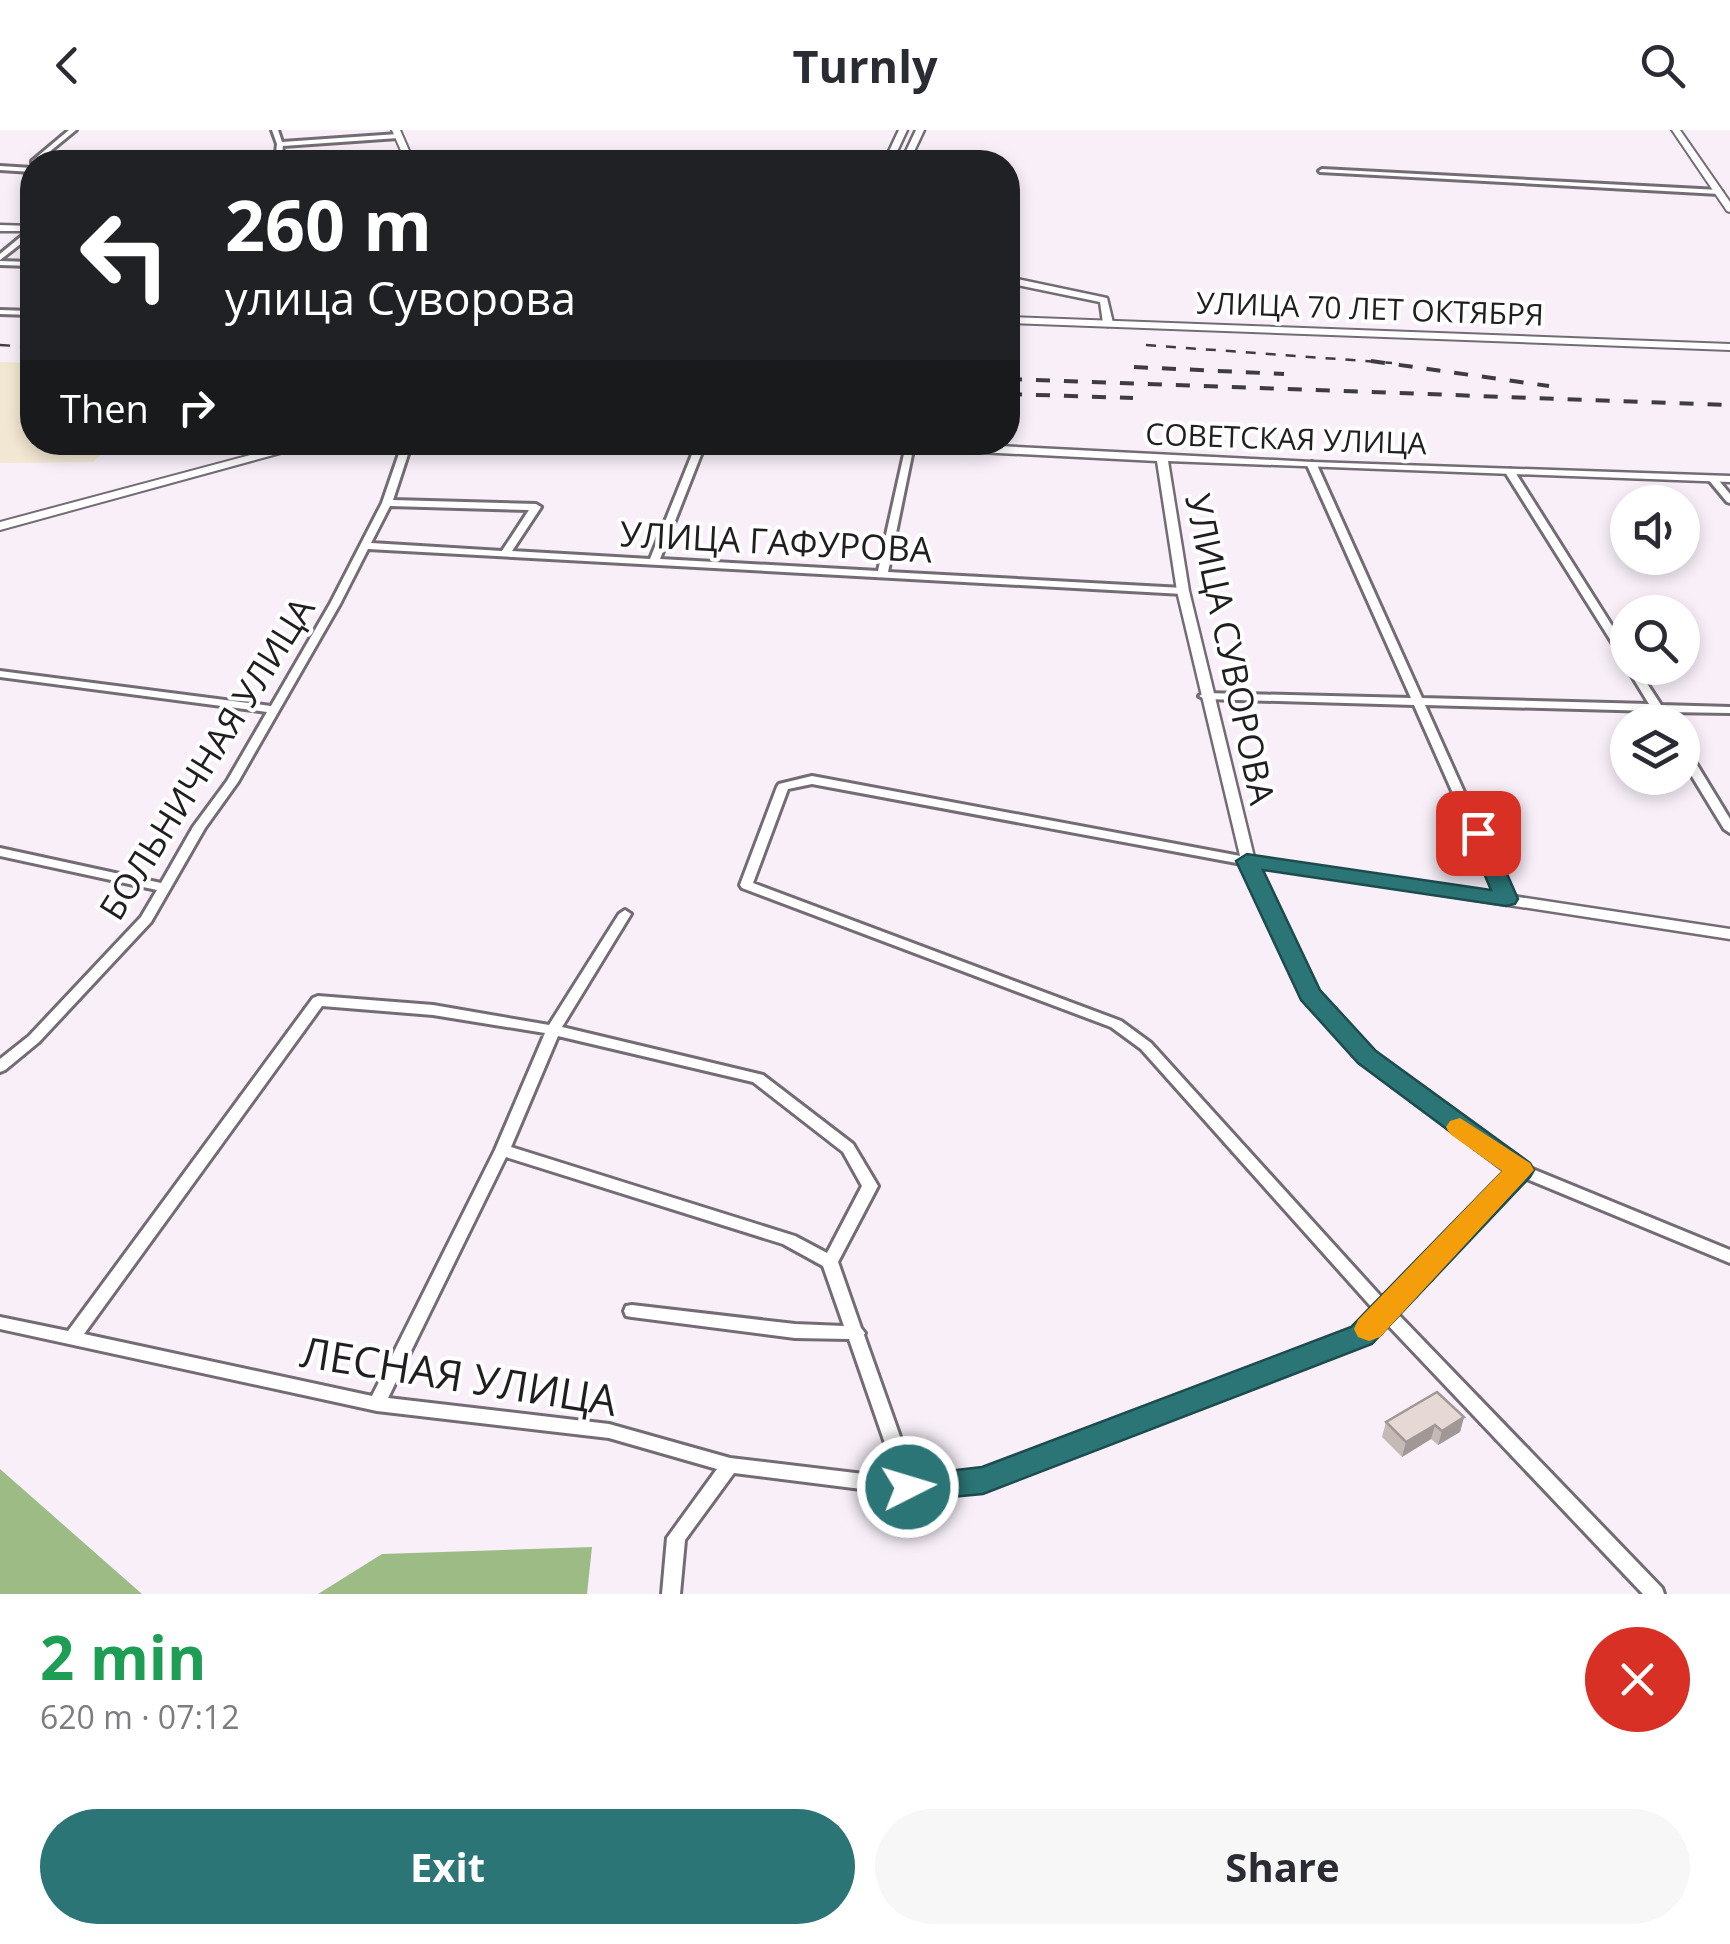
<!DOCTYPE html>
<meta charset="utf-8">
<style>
:root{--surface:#fff;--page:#f7f7f7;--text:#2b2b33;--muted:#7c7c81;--accent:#2b7576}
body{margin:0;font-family:"Open Sans",sans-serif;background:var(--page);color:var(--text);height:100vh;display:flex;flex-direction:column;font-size:38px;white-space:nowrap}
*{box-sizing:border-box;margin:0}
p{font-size:32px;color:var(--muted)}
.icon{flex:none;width:55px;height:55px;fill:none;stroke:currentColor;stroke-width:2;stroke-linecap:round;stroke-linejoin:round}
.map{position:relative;height:1464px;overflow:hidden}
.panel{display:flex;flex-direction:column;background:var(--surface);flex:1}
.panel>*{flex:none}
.hud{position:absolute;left:20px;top:20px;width:1000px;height:305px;border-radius:40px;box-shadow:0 5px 15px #0003;background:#202124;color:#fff;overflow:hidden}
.fabs{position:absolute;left:1610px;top:355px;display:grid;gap:20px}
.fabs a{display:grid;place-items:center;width:90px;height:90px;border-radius:50%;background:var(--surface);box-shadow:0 5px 15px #0003;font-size:50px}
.pin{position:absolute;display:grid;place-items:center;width:85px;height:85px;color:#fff;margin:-42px;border-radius:20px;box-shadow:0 5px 15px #0006}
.me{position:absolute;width:110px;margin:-55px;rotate:85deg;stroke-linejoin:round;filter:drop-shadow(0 0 8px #0008)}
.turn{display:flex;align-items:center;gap:35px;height:210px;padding:0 40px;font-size:45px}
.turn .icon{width:130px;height:130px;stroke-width:2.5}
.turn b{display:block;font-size:70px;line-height:85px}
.then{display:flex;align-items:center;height:95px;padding:0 40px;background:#0003;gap:20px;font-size:38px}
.round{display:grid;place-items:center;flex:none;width:105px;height:105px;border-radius:52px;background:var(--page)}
.head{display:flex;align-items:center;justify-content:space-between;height:170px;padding:0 40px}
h1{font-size:60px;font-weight:700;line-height:75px;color:#1e9e55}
.cta{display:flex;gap:20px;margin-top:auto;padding:20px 40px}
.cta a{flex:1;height:115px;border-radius:60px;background:var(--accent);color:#fff;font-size:40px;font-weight:700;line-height:115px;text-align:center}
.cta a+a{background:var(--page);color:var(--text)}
header{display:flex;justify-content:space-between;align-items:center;height:130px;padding:0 40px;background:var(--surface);font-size:45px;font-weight:700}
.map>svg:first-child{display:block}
.industrial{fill:#f2e7d2}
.forest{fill:#9dbc85}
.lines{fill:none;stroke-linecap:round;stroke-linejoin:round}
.minor-casing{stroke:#746c75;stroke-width:6}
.tertiary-casing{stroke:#746c75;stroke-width:5}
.secondary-casing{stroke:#746c75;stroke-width:4}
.minor{fill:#fff;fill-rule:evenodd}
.tertiary{fill:#fff;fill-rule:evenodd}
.secondary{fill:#fff;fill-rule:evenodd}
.rail-far1{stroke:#3f3c40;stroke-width:2.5;stroke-dasharray:10 10;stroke-linecap:butt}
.rail{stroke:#3f3c40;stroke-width:4;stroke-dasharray:14 14;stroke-linecap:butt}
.wall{fill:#c6bab6}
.shaded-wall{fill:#a19794}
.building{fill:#e6d8d4;stroke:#a19794;stroke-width:2.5}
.route{fill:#2b7576;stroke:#1c4c4d;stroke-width:2.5}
.slow{fill:#f59e0b}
.labels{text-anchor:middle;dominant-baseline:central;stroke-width:8;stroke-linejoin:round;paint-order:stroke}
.far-street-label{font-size:30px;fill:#211e21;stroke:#fff}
.street-label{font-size:35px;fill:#211e21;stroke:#fff}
.near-street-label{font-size:42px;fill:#211e21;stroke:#fff}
</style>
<header><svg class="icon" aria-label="back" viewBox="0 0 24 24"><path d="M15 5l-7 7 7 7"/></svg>Turnly<svg class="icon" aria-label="search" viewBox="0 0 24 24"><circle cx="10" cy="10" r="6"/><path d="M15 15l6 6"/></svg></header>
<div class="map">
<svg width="1730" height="1464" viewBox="0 0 1730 1464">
<rect width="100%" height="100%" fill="#f8eff9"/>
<path class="industrial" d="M0,232L32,233V312L114,313L93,332L0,333Z"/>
<g class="forest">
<path d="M0,1339L142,1464H0Z"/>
<path d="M592,1417L587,1464H318L382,1424Z"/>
</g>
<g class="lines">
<defs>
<g id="minor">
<path d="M69,0H76L37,32L32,33V31Z"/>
<path d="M272,0H278L282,12L398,4L401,6L398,8L283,16L281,32H275L277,14Z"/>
<path d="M0,36L32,38V42L0,40Z"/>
<path d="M1322,39L1719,60L1722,62L1719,64L1320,42L1319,41Z"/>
<path d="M29,100H32V105L0,130V124Z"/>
<path d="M0,131L32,132V136L0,135Z"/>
<path d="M0,180L32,181V185L0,184Z"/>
<path d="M403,312H412L393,370L536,374L541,377L512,421L650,429L697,312H706L660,429L878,441L906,315L911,312L914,315L888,442L1183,458L1188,461L1183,464L368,419L340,474L238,652L205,698L151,792L39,912L5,940L0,942V929L29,906L141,787L157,760L0,726V718L161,753L193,697L227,651L267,582L0,547V541L271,576L330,474L382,373ZM390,376L529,380L502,421L371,413Z"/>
<path d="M1312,332L1317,335L1422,568L1649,574L1627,538L1628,537L1637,538L1661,575L1730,577V583L1665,582L1672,592H1661L1654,581L1425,575L1512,769L1506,773L1501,772L1414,575L1205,569L1199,566L1205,563L1411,568L1307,335Z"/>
<path d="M1510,339L1515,342L1628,521V533L1623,530L1505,342Z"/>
<path d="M1713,346L1716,347L1730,364V373L1727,372L1708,349Z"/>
<path d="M1682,617L1688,620L1730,689V703L1724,699L1682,630Z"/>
<path d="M812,646L1251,728L1316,862L1372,924L1525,1036L1730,1120V1133L1522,1047L1395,1181L1662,1458L1664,1464H1643L1385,1192L1368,1210L983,1358L909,1365L734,1343L685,1410L680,1464H662L667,1408L717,1339L609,1308L377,1281L0,1199V1187L68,1201L313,868L318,866L433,875L549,895L619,784L625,780L631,784L562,897L763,945L853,1014L878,1056L838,1132L861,1198L865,1203L864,1205L915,1349L982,1342L1356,1200L1375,1181L1141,919L1111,897L742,758L740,755L777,657L779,654ZM812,654L1242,734L1305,867L1362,930L1510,1041L1385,1171L1151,913L1121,891L753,753L788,659ZM322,876L433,885L545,903L495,1020L372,1266L84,1204ZM558,906L753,952L843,1022L862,1056L827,1123L795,1106L511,1017ZM506,1027L783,1114L823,1136L844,1196L795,1194L632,1175L626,1176L624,1181L626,1186L632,1187L795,1208L849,1209L897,1348L730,1328L609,1294L388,1268Z"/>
</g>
<g id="tertiary">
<path d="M899,0H907L892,32H884Z"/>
<path d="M916,0H924L909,32H901Z"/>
<path d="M0,95L32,96V101H0Z"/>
<path d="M1008,147L1107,168L1113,193L1108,196L1103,193L1100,172L1008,153Z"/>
<path d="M836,312H917L1312,332L1730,346V352L1168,331L1189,461L1254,727L1730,799V809L1242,734L1177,461L1157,331L841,315Z"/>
</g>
<g id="secondary">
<path d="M392,0H400L414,32H406Z"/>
<path d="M1672,0H1680L1730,72V82L1727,81Z"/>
<path d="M1008,187L1730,214V220L1008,193Z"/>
<path d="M299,312H321L0,400V392Z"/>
</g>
</defs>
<use href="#minor" class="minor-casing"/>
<use href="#tertiary" class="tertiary-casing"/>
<use href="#secondary" class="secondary-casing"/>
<use href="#minor" class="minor"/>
<use href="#tertiary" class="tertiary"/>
<use href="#secondary" class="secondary"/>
<g class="rail-far1">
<path d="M0,215L32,217"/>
<path d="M1146,215L1392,233"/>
</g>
<g class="rail">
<path d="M1371,231L1549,256"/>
<path d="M1134,237L1284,244"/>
<path d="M1008,249L1730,275"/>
<path d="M1008,264L1133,268"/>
</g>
</g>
<path class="wall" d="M1464,1287L1460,1302L1438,1315L1431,1309L1402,1327L1382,1307L1386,1292Z"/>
<g class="shaded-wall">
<path d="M1464,1287L1460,1302L1438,1315L1442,1301Z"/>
<path d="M1435,1295L1431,1309L1402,1327L1406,1312Z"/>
</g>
<path class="building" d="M1437,1262L1464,1287L1442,1301L1435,1295L1406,1312L1386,1292Z"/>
<path class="route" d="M1478,697L1489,703L1518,769L1515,774L1506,776L1263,740L1320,860L1376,921L1530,1033L1534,1040L1530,1047L1372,1214L983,1364L908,1371L897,1367L892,1357L897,1347L982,1337L1351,1197L1503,1041L1358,933L1301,870L1236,731L1247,724L1491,760L1467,703Z"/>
<path class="slow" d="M1460,988L1530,1033L1534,1040L1380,1207L1369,1211L1358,1207L1354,1199L1358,1190L1502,1041L1450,1004L1446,997L1450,991Z"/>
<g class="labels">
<g class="far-street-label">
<text transform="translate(1370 178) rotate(2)">УЛИЦА 70 ЛЕТ ОКТЯБРЯ</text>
<text transform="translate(1286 308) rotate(2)">СОВЕТСКАЯ УЛИЦА</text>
</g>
<g class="street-label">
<text transform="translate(776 411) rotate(3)">УЛИЦА ГАФУРОВА</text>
<text transform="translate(1231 519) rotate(78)">УЛИЦА СУВОРОВА</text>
<text transform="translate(206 628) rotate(-58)">БОЛЬНИЧНАЯ УЛИЦА</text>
</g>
<g class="near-street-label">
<text transform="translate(459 1245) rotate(9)">ЛЕСНАЯ УЛИЦА</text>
</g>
</g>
</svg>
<div class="fabs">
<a><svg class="icon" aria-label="sound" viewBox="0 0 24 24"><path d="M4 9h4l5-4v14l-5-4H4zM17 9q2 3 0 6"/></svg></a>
<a><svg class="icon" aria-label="search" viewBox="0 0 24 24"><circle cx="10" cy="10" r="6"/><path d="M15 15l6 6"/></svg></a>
<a><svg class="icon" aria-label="layers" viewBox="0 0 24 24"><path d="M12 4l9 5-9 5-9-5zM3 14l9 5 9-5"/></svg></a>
</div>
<div class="pin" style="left:1478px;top:703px;background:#d93025"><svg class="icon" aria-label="arrive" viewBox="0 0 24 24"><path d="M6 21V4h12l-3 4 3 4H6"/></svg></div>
<svg class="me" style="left:908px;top:1357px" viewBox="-20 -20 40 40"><circle r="17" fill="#2b7576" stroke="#fff" stroke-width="3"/><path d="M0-11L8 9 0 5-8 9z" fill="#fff"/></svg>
<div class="hud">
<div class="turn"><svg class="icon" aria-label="left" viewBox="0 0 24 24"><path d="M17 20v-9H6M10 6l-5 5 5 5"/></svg><div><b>260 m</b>улица Суворова</div></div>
<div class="then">Then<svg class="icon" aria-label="right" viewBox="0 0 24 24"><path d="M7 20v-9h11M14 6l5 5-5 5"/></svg></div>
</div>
</div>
<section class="panel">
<div class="head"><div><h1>2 min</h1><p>620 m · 07:12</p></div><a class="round" style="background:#d93025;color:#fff"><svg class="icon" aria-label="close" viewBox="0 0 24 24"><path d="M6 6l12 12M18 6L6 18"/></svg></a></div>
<div class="cta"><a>Exit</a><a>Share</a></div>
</section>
